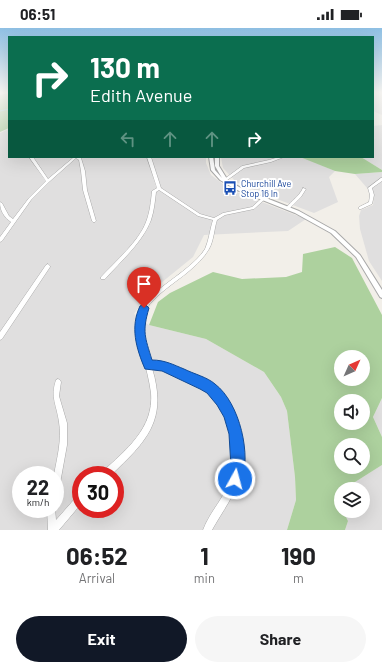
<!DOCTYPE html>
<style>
:root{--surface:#fff;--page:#f6f6f6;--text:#202124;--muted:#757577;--accent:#111827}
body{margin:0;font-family:Barlow,sans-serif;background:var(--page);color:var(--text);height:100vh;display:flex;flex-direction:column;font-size:15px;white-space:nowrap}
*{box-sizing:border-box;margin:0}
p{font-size:13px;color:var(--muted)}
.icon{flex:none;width:22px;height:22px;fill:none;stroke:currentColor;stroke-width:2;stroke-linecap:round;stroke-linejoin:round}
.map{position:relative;height:502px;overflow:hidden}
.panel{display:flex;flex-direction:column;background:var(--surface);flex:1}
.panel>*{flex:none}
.banner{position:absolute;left:8px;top:8px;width:366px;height:122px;border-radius:0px;box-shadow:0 4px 16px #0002;background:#0b6e4f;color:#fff;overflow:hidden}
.needle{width:26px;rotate:45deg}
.tools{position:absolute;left:334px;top:322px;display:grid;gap:8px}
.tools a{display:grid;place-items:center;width:36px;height:36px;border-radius:50%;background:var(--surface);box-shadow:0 4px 16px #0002;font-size:20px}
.speed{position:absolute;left:12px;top:438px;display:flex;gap:8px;font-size:20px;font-weight:700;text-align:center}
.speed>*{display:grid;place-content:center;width:52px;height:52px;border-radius:50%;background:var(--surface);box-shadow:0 4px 16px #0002;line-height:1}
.speed small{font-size:10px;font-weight:400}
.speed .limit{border:6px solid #d22;background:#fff;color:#111}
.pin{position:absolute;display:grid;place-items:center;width:34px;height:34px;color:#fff;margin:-41px -17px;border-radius:50% 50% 50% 0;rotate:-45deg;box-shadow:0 0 4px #0007}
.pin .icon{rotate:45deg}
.me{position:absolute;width:44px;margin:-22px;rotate:7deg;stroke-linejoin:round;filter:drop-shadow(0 0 3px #0008)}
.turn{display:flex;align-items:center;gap:14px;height:84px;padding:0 16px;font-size:18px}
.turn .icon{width:52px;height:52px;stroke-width:2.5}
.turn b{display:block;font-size:28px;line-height:34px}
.lanes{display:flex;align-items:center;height:38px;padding:0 16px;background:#0003;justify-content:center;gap:20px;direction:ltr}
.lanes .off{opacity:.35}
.eta{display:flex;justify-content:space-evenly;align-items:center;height:68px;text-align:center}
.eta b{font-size:24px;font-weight:700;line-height:28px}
.cta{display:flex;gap:8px;margin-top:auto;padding:8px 16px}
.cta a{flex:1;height:46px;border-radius:24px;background:var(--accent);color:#fff;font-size:16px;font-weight:700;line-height:46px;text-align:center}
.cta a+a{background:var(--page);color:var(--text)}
.status{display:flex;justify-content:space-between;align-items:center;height:28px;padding:0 20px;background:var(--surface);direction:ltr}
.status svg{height:11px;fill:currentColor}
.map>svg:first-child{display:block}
.residential{fill:#e0dfdf;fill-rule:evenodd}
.forest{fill:#add19e;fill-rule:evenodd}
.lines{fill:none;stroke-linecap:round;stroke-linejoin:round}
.stream{stroke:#aad3df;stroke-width:1}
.minor-casing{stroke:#a9a9a9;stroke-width:1}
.tertiary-casing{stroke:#a9a9a9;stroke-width:2}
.minor{fill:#fff;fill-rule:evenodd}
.tertiary{fill:#fff;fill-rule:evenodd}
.route{fill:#1a73e8;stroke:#114b97}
.labels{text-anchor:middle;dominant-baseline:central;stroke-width:4;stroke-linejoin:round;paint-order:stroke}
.far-transit-label{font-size:9px;fill:#164399;stroke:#fff;text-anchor:start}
</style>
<div class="status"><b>06:51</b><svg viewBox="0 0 49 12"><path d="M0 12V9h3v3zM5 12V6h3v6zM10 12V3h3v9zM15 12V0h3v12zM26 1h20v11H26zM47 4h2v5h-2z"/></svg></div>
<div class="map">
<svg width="382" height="502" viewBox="0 0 382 502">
<rect width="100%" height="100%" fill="#f2efe9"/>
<g class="residential">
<path d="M373,64H382V87L373,83Z"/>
<path d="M382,97V142L361,129H373V111L375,110L373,109V98Z"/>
<path d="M9,101V129H206V135L211,147L231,162L306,191L288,203L204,207L193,229L156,259L145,270L134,286L149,297L206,311L264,344L281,369L287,383L295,449L296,472L287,502H0V105ZM21,447H55V481H21ZM81,447H115V481H81Z"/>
<path d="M221,129L305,130L335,143L329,149L338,174L314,185L266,167L236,154L223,140Z"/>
<path d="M382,144V253L369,233L360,201L359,188L361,182L373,177L374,168L355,146Z"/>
<path d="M382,370V409L373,389Z"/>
<path d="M382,437V502H345L348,493L343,483H363V461H344Z"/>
</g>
<g class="forest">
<path d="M9,65V100L0,104V67Z"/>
<path d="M300,129H361L382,142V144L355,146L335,143Z"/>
<path d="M335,219L352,230L382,287V370L373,389L382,409V437L344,461H341V463L335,466L341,479V483H343L348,493L345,502H287L296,472L295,449L287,383L281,369L264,344L206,311L149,297L158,274L170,265L213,244L242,251L286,249L302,244L303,226ZM341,329H363V351H341ZM341,373H363V395H341ZM341,417H363V439H341Z"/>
</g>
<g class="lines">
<path class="stream" d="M0,83L9,81"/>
<defs>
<g id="minor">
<path d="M29,129H33L48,151L74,129H78L81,130L85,143L87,162L96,193L95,194H93L92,193L83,162L81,143L79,132L76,130L49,154L31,172L2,213L0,214V209L11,194C4,189 0,183 0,174L2,175L9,188L13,191L29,170L46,153Z"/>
<path d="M147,129H151L161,160L200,186L214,190L223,185L252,179L262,170H264L265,171L254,181L225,187L217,192C214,201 214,212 209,221C204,230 196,237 188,244C177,253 154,268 147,280C144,287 142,297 143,304C144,314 148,324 150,334C161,334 170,338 180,341C215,355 233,374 240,412C242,422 243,434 241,445C236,466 222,484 212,502H203C210,483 226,468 232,448C235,438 234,426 233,415C231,405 229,395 225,385C213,361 179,342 152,340C168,392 147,413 111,447H101L102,444C126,422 154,400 151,365C149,351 146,339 142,326C137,311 135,297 141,282C144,274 151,268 157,263C170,252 196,236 205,221C209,212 210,201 213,192L198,188L159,162L156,164C155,173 154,183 151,192C143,214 120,234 105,251H101V249C116,233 139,213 146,194C150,184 151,173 152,163L157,160Z"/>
<path d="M279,129H284L271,134L244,140L226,153L223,152L242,138L269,132Z"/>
<path d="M381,150H382V153L372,160L374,167L372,176L361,181H359V179L369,174L370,167L368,160Z"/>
<path d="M303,160L306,161L301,169L289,181H287L286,180C292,172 298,170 303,160Z"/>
<path d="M48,236L50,238V239L2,311L0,312V304L46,237Z"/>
<path d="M58,351L60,352L61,354L59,368L67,395V417L59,461L58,464L55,465V447H54C57,430 62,412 59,394C57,378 50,369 56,352Z"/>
<path d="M81,466V476L59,502H48L47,481L55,480L56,492L78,467Z"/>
</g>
<path id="tertiary" d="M209,129H213L215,142L222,150L215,138V129H219V138L227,151L226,152L241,160L299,183L335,203L360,227L382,262V270L380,269L356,229L331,205L295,185L237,162L220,152L211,142Z"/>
</defs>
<use href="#minor" class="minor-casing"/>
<use href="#tertiary" class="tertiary-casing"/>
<use href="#minor" class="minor"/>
<use href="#tertiary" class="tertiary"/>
</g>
<linearGradient id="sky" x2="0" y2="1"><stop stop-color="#8fc0e4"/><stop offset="0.48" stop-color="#f9f8f5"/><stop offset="1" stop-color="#f9f8f5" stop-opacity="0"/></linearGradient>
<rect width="382" height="134" fill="url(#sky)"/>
<path class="route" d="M144,276L147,278L149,280C142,304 145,309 152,332C165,332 174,337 184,341C194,346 207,349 215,356C240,375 252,428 241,456L235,458L230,456L228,451L231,439L229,406L224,389L217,377L207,365L200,361L162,343L145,341C136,320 130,299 140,278Z"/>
<defs>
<symbol id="bus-bare" viewBox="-9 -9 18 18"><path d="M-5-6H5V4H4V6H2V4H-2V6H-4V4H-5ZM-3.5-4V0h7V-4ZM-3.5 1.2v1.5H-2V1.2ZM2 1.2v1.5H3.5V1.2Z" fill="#1a4fb4" stroke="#fff" stroke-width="2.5" paint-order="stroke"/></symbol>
</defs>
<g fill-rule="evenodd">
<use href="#bus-bare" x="220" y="150" width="20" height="20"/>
</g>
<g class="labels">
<g class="far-transit-label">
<text x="241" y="155">Churchill Ave<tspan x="241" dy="10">Stop 16 In</tspan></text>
</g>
</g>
</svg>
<div class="tools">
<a><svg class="needle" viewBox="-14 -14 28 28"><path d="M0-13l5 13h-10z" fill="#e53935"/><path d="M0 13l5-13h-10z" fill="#757577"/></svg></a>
<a><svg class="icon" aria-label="sound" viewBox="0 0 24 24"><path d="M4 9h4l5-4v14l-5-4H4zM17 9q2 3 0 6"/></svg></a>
<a><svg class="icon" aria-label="search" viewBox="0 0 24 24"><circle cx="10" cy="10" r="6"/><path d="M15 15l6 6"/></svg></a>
<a><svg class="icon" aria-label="layers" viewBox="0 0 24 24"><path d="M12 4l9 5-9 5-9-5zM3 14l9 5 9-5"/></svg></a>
</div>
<div class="speed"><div>22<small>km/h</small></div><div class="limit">30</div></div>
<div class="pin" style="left:144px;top:280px;background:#d93025"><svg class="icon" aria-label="arrive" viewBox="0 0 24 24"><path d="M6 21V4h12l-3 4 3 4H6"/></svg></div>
<svg class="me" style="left:235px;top:451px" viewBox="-20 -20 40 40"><circle r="17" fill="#1a73e8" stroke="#fff" stroke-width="3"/><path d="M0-11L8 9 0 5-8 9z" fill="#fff"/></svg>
<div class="banner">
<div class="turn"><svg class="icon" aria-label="right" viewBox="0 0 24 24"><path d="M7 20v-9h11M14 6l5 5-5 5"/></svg><div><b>130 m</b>Edith Avenue</div></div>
<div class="lanes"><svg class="icon off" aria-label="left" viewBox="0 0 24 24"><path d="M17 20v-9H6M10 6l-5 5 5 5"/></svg><svg class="icon off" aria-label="ahead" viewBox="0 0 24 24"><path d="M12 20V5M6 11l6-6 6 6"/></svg><svg class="icon off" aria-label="ahead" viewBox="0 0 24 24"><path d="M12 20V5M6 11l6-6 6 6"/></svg><svg class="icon" aria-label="right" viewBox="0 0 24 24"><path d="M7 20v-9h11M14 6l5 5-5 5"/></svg></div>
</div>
</div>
<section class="panel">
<div class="eta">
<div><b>06:52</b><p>Arrival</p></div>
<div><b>1</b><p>min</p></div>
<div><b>190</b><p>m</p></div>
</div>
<div class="cta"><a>Exit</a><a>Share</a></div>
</section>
